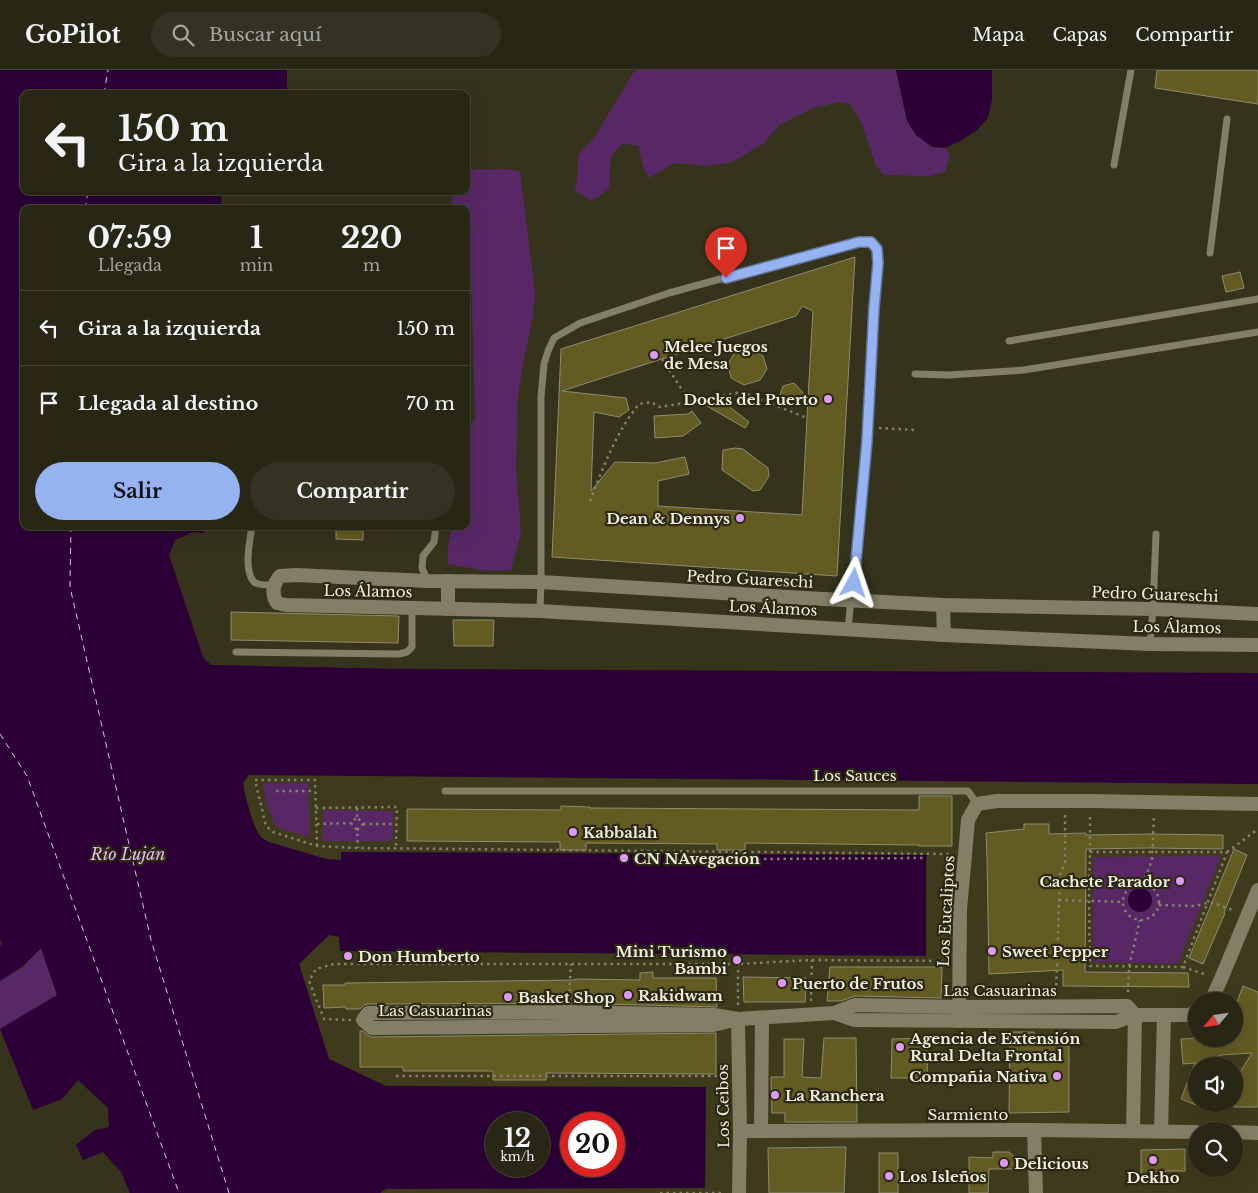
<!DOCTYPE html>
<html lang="es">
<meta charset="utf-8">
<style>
:root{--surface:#282615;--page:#343222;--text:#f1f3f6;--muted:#a5a5a0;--line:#444334;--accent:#95b2f1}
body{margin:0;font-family:"Libre Baskerville",serif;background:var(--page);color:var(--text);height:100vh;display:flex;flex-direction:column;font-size:19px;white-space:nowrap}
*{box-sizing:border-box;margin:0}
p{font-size:16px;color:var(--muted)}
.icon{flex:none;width:28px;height:28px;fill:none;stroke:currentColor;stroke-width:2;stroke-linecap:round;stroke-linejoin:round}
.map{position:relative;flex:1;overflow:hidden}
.panel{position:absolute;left:20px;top:135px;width:450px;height:325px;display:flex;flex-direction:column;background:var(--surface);border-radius:10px;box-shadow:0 5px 20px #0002,0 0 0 1px var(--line)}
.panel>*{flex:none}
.top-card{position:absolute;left:20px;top:20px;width:450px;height:105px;border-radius:10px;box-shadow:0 5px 20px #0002,0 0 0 1px var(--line);background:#282615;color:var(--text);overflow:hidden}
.needle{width:32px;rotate:241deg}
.controls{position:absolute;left:1188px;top:922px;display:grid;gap:10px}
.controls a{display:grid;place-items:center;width:55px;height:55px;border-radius:50%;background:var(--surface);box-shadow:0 5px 20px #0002,0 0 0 1px var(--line);font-size:25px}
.speed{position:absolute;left:485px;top:1042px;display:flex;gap:10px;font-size:25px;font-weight:700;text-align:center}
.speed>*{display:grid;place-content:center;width:65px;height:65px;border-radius:50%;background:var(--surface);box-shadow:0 5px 20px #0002,0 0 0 1px var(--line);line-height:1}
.speed small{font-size:12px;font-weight:400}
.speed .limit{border:8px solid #d22;background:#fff;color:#111}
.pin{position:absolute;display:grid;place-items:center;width:42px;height:42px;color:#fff;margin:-51px -21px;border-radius:50% 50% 50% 0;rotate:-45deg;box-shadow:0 0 5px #0007}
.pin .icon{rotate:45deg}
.me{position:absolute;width:55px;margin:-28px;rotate:5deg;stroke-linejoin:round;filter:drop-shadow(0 0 4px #0008)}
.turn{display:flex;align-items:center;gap:18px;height:105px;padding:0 15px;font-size:22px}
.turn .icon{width:65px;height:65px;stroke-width:2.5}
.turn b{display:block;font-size:35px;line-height:42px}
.eta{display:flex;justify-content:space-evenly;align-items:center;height:85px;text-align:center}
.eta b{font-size:30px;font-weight:700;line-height:35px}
.button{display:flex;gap:10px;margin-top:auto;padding:10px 15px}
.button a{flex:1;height:58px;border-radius:30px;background:var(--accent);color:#111;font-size:20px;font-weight:700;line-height:58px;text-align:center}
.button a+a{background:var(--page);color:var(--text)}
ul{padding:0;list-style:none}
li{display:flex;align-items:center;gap:15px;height:75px;padding:0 15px;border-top:1px solid var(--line)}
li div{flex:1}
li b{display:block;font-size:19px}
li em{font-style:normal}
header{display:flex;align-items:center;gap:30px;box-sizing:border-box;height:70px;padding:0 25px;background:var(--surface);border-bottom:1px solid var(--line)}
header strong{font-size:24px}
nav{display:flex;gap:28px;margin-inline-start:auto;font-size:18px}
.search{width:350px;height:45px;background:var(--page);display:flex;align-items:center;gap:12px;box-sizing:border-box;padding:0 18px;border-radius:28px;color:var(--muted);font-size:19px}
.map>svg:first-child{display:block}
.built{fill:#3e3a1c;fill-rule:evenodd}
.green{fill:#582866}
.water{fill:#2c0037;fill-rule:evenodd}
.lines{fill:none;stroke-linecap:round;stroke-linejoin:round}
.ferry{stroke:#e7b9f5;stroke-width:1;stroke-dasharray:6 5;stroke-linecap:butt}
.building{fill:#625b22;stroke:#8e8c72;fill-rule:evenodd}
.path{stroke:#83816e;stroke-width:2.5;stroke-dasharray:2.5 4;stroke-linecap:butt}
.service{stroke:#827f66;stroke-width:7}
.minor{stroke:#827f66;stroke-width:14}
.route-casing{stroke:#61749d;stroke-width:12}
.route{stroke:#95b2f1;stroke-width:9}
.poi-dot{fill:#dd99f3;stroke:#2b2912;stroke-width:2}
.labels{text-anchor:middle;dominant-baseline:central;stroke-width:4.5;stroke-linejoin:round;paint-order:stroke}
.poi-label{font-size:15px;font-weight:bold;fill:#eeeddf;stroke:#2b2912;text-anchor:start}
.street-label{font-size:15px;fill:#eeeddf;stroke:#2b2912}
.water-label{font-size:16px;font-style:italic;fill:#e7b9f5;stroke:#2b2912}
</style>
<header>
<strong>GoPilot</strong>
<div class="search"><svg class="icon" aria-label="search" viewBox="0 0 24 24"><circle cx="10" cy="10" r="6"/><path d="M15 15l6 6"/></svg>Buscar aquí</div>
<nav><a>Mapa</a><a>Capas</a><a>Compartir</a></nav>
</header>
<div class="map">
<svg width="1258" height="1123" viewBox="0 0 1258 1123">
<rect width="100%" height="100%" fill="#35331c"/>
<path class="built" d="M249,705L1258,714V1123H380L386,1119L705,1118L706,1017L386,1016L328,989L299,894L329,865L339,867L340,881L926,886L927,785L341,782V790L326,789L269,772L261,768L254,755L244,720L243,713ZM1196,931H1234V969H1196ZM1196,996H1234V1034H1196ZM1196,1061H1234V1099H1196Z"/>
<g class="green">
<path d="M635,0H896L907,51L932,77L945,78L950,84L945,102L930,106L884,105L876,96L861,52L850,34L840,32L813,38L779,55L764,73L732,92L708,96L674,93L649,108L643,97L638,76L623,73L611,87L609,119L592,131L575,121L578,102V85L594,68Z"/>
<path d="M508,99L520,102L535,222L533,247L525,283L518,325L516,398L521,463L511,500L487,501L448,494V476L452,456H466V365L475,348L471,205H466V139H453L451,133L452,121H466V100Z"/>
<path d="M263,713H308L310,767L284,760L275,756L267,735Z"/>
<path d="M323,740L393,741V771H323Z"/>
<path d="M1221,786L1178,894L1093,892V787Z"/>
<path d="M41,878L57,925L0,959V911L23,897Z"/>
</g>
<g class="water">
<path d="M0,0H287V24H24V121H222L220,139H24V456H203L204,463L193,462L175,470L169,485L203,587L211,595L405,599L1258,603V714L249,705L243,713C245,727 252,754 260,766C262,769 266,770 269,772L326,789L341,790V782L927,785L926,788V886L340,881L339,867L329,865L299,894L329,989L386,1016L706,1017L705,1118L386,1119L380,1123H130L121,1102L103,1082L83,1090L76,1075L95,1060L109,1057L108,1038L78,1010L62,1029L33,1040L0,959L57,925L41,878L23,896L0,911V876L2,874L0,870ZM496,1054H539V1096H496ZM571,1054H614V1096H571Z"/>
<path d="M896,0H992V30L988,48L976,61L960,71L945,78L932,77L916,65L907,51Z"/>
<circle cx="1140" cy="830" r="12"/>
</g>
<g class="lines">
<g class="ferry">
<path d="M104,24L108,0"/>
<path d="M85,139L88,121"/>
<path d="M71,456L70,517L151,870L229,1123"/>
<path d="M0,664L27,706L179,1123"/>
</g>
</g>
<g class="building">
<path d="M1157,0H1258V34L1155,18Z"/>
<path d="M855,187L837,506L552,487L561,279ZM802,236L813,241L808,328L794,313L783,316L780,325L787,334L808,328L802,445L658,436V411L689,404L685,387L655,393L615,392L591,421L594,342L619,347L629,340L626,328L562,321L796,246Z"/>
<path d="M1240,202L1244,218L1226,222L1222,206Z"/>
<path d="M740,273L763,286L767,299L760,310L744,315L731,308L728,294Z"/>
<path d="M722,331L749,352L745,358L707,336Z"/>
<path d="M692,341L701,353L683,366L655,368L654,346L688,344Z"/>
<path d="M735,378L743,379L768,398L769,406L760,420L753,421L722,400L723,380Z"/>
<path d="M336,456H363V470L336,469Z"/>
<path d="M231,542L399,546L398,573L231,570Z"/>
<path d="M453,550H494L493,576H454Z"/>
<path d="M919,726H952V776H919V775L745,773V780H717V774L586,773V780H560V772L407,771V739L561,740V736L590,737V738L919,740Z"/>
<path d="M1024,754H1049V764L1086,763V765L1151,764L1223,765V779L1148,778L1086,779L1085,902L1188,903L1189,917L1063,916V900L989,904L987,788L986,763L1024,759Z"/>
<path d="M1234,779L1247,785L1224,843H1225L1203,894L1189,888Z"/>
<path d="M830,897H942L941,928L855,926L841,931H827Z"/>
<path d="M653,902V908H716L717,937L569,933L368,934L364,935L360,939H346V937L324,938L323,915H345V913L575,910V909L640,910V903Z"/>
<path d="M743,907L806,908L805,932H744Z"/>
<path d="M1243,916L1258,922V1037H1234V1012L1252,983L1221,985L1204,993H1196V1035L1181,1029L1195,993L1183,994L1181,969L1196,968L1234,969V940Z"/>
<path d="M360,961H363L367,965L372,967L716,963V1004L546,1003V1010H493V1001H403V997H360Z"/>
<path d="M1010,962H1034V972L1069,970V1042L1009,1043Z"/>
<path d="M824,968H856L857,1052H785V1043H772L771,1007H784V969H804L802,1007L821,1008Z"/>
<path d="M928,968L927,1008H891L892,969Z"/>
<path d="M846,1077L844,1123H769L768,1078Z"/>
<path d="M1185,1079V1101H1165V1109H1141V1080Z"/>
<path d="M993,1082H1009L1015,1087V1099H989L988,1123H969V1087L993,1088Z"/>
<rect x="879" y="1083" width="19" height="40"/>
</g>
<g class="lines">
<g class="path">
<path d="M662,289L690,332L742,322L807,348"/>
<path d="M879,358L914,360"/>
<path d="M590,431C603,398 616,362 639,334L651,332L660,337L690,332"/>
<path d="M276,721H315"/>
<path d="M316,738L397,737L396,778"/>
<path d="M357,747V737"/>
<path d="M317,754L351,753"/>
<path d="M363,754H396"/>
<path d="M357,760L363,754L357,747L351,753L357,760L358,778"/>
<path d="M317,776L315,710H255L266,756L273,762L317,776L358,778L951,784"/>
<path d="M1090,782H1227L1183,897L1090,896L1089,830Z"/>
<path d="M1090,782V744"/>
<path d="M1227,782L1258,759"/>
<path d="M764,789L926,788"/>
<path d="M1143,814L1152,790L1154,745"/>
<circle cx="1141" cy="832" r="18"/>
<path d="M1059,830L1124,832"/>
<path d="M1159,835L1195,836L1207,833H1214L1235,841"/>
<path d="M1183,897L1207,905"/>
<path d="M1056,922L1060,805L1065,793V743"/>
<path d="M1128,922L1129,897L1140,850"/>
<path d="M569,928L571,894"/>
<path d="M811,931L812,890"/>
<path d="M738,935V894"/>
<path d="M351,950L324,949L309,911L316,899L334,894H738L812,890L946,891"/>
<path d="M396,1006H725"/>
<path d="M660,1123H725"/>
</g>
<g class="service">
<path d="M1114,95L1131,0"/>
<path d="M1210,183L1227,49"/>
<path d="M1009,271L1258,229"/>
<path d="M915,304L949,305L1024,300L1258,262"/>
<path d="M252,456C250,470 243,500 254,512C259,516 268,515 274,515"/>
<path d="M428,511L422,498L423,486L434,472L436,456"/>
<path d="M540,541L541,512V327L544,294L548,281L554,268L580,253L669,223L859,171L871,172L877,179L878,193L874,238L867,371L848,559"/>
<path d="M1150,574L1153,539L1156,464"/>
<path d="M236,582L399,584L407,582L412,577V538"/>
<path d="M445,721H968L977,734"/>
</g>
<g class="minor">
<path d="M448,511V539"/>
<path d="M943,535L944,565"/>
<path d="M1258,544L1153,539L943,535L804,528L541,512L428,511L296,505L280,506C273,514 271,523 277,533L286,535L540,541L944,565L1150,574L1258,575"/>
<path d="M1211,931L1221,909L1258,820"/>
<path d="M834,943L854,950L1116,952L1135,945L1133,1061"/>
<path d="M738,949L714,945L569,942L368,943L363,950L372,958L713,955L738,949L834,943L855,935L959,937L1127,936L1135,945H1189L1196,942"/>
<path d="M738,949L740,1061L739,1123"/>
<path d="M959,951L960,839L965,785L968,750L977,734L997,731H1091L1258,734"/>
<path d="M1034,1060L1036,1123"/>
<path d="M740,1061L1034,1060L1196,1062"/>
<path d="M761,1061L762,948"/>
<path d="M1161,1061L1164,945"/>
<path d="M1234,1062L1258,1063"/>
</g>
</g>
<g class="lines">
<defs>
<path id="route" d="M726,208L859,172H871L877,179L878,193L874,238L867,371L854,513"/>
</defs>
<use href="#route" class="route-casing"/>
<use href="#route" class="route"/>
</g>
<g class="poi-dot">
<circle cx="654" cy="285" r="5"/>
<circle cx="828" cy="329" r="5"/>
<circle cx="740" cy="448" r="5"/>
<circle cx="573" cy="762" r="5"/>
<circle cx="624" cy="788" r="5"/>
<circle cx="1180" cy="811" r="5"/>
<circle cx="992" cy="881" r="5"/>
<circle cx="348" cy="886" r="5"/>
<circle cx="737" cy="890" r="5"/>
<circle cx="782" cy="913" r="5"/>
<circle cx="628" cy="925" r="5"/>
<circle cx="508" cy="927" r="5"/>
<circle cx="900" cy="977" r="5"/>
<circle cx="1057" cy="1006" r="5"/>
<circle cx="775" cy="1025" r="5"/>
<circle cx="1153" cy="1090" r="5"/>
<circle cx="1004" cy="1093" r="5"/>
<circle cx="889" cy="1106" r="5"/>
</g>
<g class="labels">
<g class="poi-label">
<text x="664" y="276">Melee Juegos<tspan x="664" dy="17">de Mesa</tspan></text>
<text x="818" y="329" text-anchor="end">Docks del Puerto</text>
<text x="730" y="448" text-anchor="end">Dean &amp; Dennys</text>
<text x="583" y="762">Kabbalah</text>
<text x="634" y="788">CN NAvegación</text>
<text x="1170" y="811" text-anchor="end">Cachete Parador</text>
<text x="727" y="881" text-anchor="end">Mini Turismo<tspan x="727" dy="17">Bambi</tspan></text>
<text x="1002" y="881">Sweet Pepper</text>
<text x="358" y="886">Don Humberto</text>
<text x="792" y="913">Puerto de Frutos</text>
<text x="638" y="925">Rakidwam</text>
<text x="518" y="927">Basket Shop</text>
<text x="910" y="968">Agencia de Extensión<tspan x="910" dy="17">Rural Delta Frontal</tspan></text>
<text x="1047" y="1006" text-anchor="end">Compañia Nativa</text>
<text x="785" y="1025">La Ranchera</text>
<text x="1014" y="1093">Delicious</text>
<text x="899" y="1106">Los Isleños</text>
<text x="1153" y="1107" text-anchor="middle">Dekho</text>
</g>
<g class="street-label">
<text transform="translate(750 509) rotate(3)">Pedro Guareschi</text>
<text transform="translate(368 521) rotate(1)">Los Álamos</text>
<text transform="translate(1155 524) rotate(2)">Pedro Guareschi</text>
<text transform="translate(773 538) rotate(3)">Los Álamos</text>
<text transform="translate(1177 557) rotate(1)">Los Álamos</text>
<text x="855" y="705">Los Sauces</text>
<text transform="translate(946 841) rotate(-87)">Los Eucaliptos</text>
<text x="1000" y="920">Las Casuarinas</text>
<text x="435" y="940">Las Casuarinas</text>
<text transform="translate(723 1036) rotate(-91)">Los Ceibos</text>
<text x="968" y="1044">Sarmiento</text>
</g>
<g class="water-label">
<text x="128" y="784">Río Luján</text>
</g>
</g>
</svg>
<div class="controls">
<a><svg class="needle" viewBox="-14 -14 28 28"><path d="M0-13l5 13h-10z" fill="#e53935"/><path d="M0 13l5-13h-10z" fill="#a5a5a0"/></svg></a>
<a><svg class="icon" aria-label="sound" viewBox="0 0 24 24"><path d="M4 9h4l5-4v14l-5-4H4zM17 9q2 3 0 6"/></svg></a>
<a><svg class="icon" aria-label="search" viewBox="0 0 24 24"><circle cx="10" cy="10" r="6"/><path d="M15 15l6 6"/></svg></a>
</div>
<div class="speed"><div>12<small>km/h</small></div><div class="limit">20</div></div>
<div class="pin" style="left:726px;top:208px;background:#d93025"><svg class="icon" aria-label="arrive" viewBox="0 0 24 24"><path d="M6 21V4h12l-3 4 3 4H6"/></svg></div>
<svg class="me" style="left:854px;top:513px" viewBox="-20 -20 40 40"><path d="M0-17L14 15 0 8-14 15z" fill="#95b2f1" stroke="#fff" stroke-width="4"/></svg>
<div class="top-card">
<div class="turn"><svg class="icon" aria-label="left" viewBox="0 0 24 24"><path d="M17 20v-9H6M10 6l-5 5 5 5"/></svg><div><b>150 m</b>Gira a la izquierda</div></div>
</div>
<section class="panel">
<div class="eta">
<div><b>07:59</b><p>Llegada</p></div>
<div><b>1</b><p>min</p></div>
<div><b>220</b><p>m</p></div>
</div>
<ul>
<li><svg class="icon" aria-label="left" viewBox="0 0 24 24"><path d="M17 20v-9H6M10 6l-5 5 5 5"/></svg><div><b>Gira a la izquierda</b></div><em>150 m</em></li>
<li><svg class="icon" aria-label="arrive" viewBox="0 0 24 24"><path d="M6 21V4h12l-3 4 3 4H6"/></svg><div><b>Llegada al destino</b></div><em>70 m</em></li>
</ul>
<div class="button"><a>Salir</a><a>Compartir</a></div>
</section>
</div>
